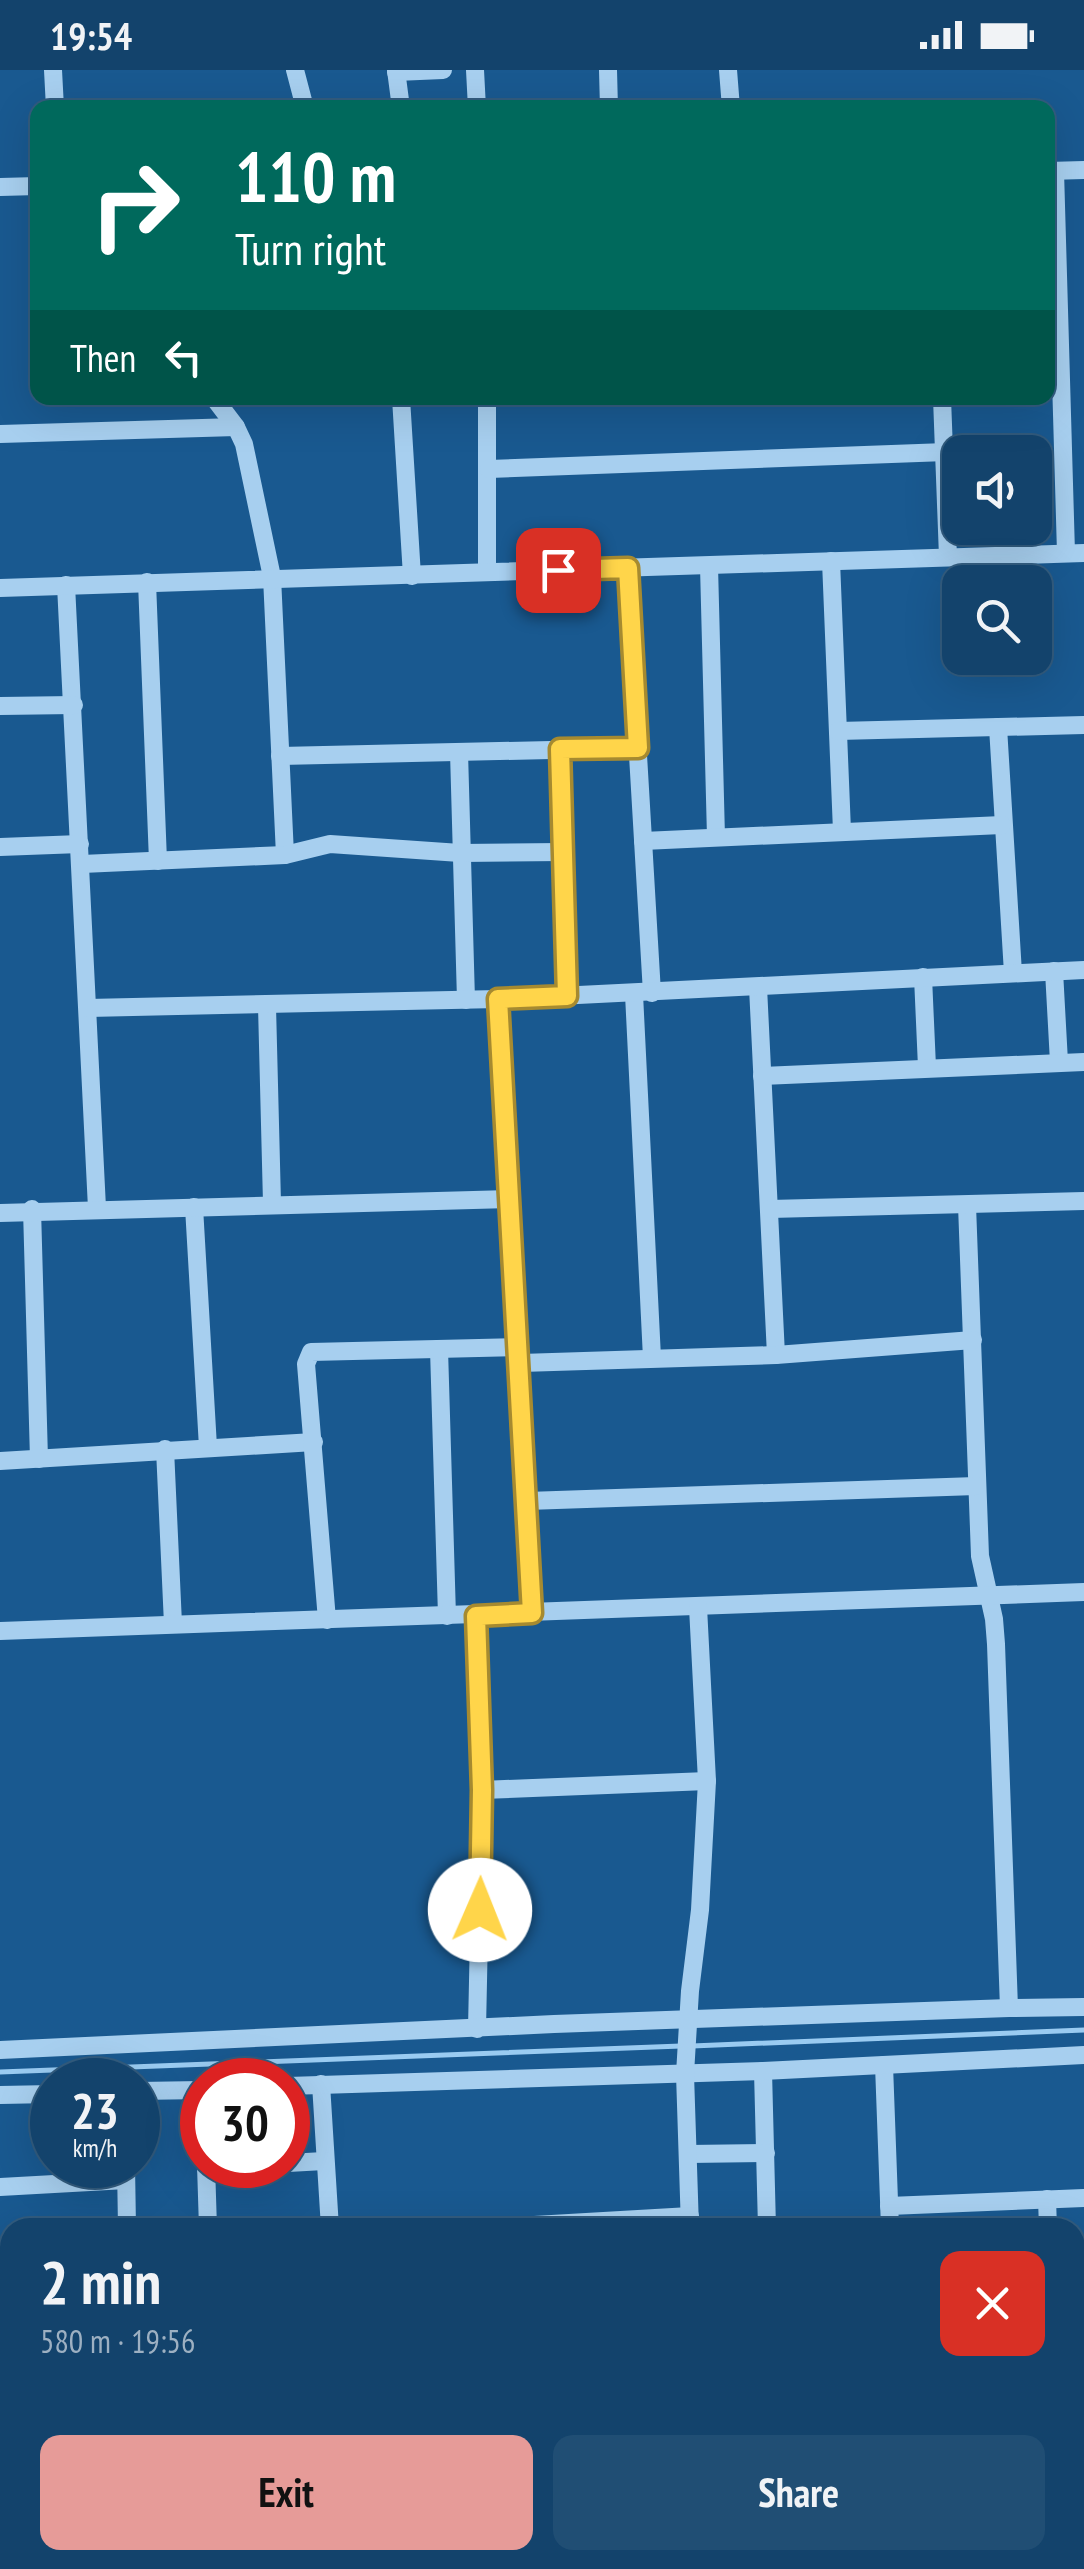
<!DOCTYPE html>
<meta charset="utf-8">
<style>
:root{--surface:#13436c;--page:#204e74;--text:#f1f3f6;--muted:#9db0c2;--line:#325c7f;--accent:#e69b98}
body{margin:0;font-family:"PT Sans Narrow",sans-serif;background:var(--page);color:var(--text);height:100vh;display:flex;flex-direction:column;font-size:38px;white-space:nowrap}
*{box-sizing:border-box;margin:0}
p{font-size:32px;color:var(--muted)}
.icon{flex:none;width:55px;height:55px;fill:none;stroke:currentColor;stroke-width:2;stroke-linecap:round;stroke-linejoin:round}
.map{position:relative;flex:1;overflow:hidden}
.drawer{position:absolute;left:0px;top:2148px;width:1085px;height:352px;display:flex;flex-direction:column;background:var(--surface);border-radius:30px 30px 0 0;box-shadow:0 10px 40px #0002,0 0 0 2px var(--line)}
.drawer>*{flex:none}
.hud{position:absolute;left:30px;top:30px;width:1025px;height:305px;border-radius:20px;box-shadow:0 10px 40px #0002,0 0 0 2px var(--line);background:#00695c;color:#fff;overflow:hidden}
.fabs{position:absolute;left:942px;top:365px;display:grid;gap:20px}
.fabs a{display:grid;place-items:center;width:110px;height:110px;border-radius:20px;background:var(--surface);box-shadow:0 10px 40px #0002,0 0 0 2px var(--line);font-size:50px}
.speed{position:absolute;left:30px;top:1988px;display:flex;gap:20px;font-size:50px;font-weight:700;text-align:center}
.speed>*{display:grid;place-content:center;width:130px;height:130px;border-radius:50%;background:var(--surface);box-shadow:0 10px 40px #0002,0 0 0 2px var(--line);line-height:1}
.speed small{font-size:25px;font-weight:400}
.speed .limit{border:15px solid #d22;background:#fff;color:#111}
.pin{position:absolute;display:grid;place-items:center;width:85px;height:85px;color:#fff;margin:-42px;border-radius:20px;box-shadow:0 5px 15px #0006}
.me{position:absolute;width:110px;margin:-55px;rotate:1deg;stroke-linejoin:round;filter:drop-shadow(0 0 8px #0008)}
.turn{display:flex;align-items:center;gap:35px;height:210px;padding:0 40px;font-size:45px}
.turn .icon{width:130px;height:130px;stroke-width:2.5}
.turn b{display:block;font-size:70px;line-height:85px}
.then{display:flex;align-items:center;height:95px;padding:0 40px;background:#0003;gap:20px;font-size:38px}
.round{display:grid;place-items:center;flex:none;width:105px;height:105px;border-radius:20px;background:var(--page)}
.headline{display:flex;align-items:center;justify-content:space-between;height:170px;padding:0 40px}
h1{font-size:60px;font-weight:800;line-height:75px}
.cta{display:flex;gap:20px;margin-top:auto;padding:20px 40px}
.cta a{flex:1;height:115px;border-radius:20px;background:var(--accent);color:#111;font-size:40px;font-weight:800;line-height:115px;text-align:center}
.cta a+a{background:var(--page);color:var(--text)}
.status{display:flex;justify-content:space-between;align-items:center;height:70px;padding:0 50px;background:var(--surface);direction:ltr}
.status svg{height:28px;fill:currentColor}
.map>svg:first-child{display:block}
.lines{fill:none;stroke-linecap:round;stroke-linejoin:round}
.stream{stroke:#9acbf1;stroke-width:5}
.minor{stroke:#a7cfef;stroke-width:18}
.route-casing{stroke:#a68a30;stroke-width:25}
.route{stroke:#ffd54a;stroke-width:18}
</style>
<div class="status"><b>19:54</b><svg viewBox="0 0 49 12"><path d="M0 12V9h3v3zM5 12V6h3v6zM10 12V3h3v9zM15 12V0h3v12zM26 1h20v11H26zM47 4h2v5h-2z"/></svg></div>
<div class="map">
<svg width="1084" height="2499" viewBox="0 0 1084 2499">
<rect width="100%" height="100%" fill="#195990"/>
<g class="lines">
<g class="stream">
<path d="M692,1976L1084,1960"/>
<path d="M0,2002L681,1976"/>
</g>
<g class="minor">
<path d="M53,0L55,38"/>
<path d="M295,0L305,38"/>
<path d="M396,0L401,38"/>
<path d="M475,0L477,38"/>
<path d="M608,0L609,38"/>
<path d="M728,0L731,38"/>
<path d="M396,2L443,0"/>
<path d="M1048,101L1084,100"/>
<path d="M1055,101L1066,483"/>
<path d="M0,117L38,116"/>
<path d="M214,328L236,357L244,374L272,507L285,785"/>
<path d="M401,328L412,506"/>
<path d="M487,328V502"/>
<path d="M942,328L948,487"/>
<path d="M0,364L236,357"/>
<path d="M489,399L946,382"/>
<path d="M831,491L842,761"/>
<path d="M709,496L716,767"/>
<path d="M627,498L652,923"/>
<path d="M147,512L158,791"/>
<path d="M66,515L97,1138"/>
<path d="M0,518L1084,483"/>
<path d="M0,636L74,635"/>
<path d="M998,657L1013,903"/>
<path d="M838,661L1084,655"/>
<path d="M560,679L567,926"/>
<path d="M459,682L466,930"/>
<path d="M280,686L638,678"/>
<path d="M643,771L1002,755"/>
<path d="M0,777L80,774"/>
<path d="M82,794L285,785L330,774L460,783L562,782"/>
<path d="M1054,901L1059,992"/>
<path d="M923,907L927,997"/>
<path d="M758,917L776,1285"/>
<path d="M634,924L652,1288"/>
<path d="M498,929L532,1543"/>
<path d="M267,936L272,1133"/>
<path d="M88,938L498,929L1084,900"/>
<path d="M762,1006L1084,992"/>
<path d="M967,1135L980,1486L994,1549L996,1574L1009,1938L1084,1937"/>
<path d="M194,1137L208,1377"/>
<path d="M32,1139L39,1389"/>
<path d="M770,1139L1084,1131"/>
<path d="M0,1143L510,1129"/>
<path d="M439,1279L447,1546"/>
<path d="M521,1293L776,1285L973,1270"/>
<path d="M165,1379L173,1554"/>
<path d="M0,1391L314,1372"/>
<path d="M527,1431L976,1416"/>
<path d="M476,1545L482,1720L477,1959"/>
<path d="M327,1550L306,1294L311,1282L520,1277"/>
<path d="M0,1561L1084,1522"/>
<path d="M482,1720L707,1711"/>
<path d="M0,1980L554,1954L1009,1938"/>
<path d="M884,1995L890,2158"/>
<path d="M763,2001L767,2158"/>
<path d="M321,2014L330,2158"/>
<path d="M288,2016L763,2001L1084,1985"/>
<path d="M138,2021L202,2020"/>
<path d="M0,2025L52,2024"/>
<path d="M688,2084L766,2083"/>
<path d="M288,2093L324,2091"/>
<path d="M126,2095L127,2158"/>
<path d="M206,2095L208,2158"/>
<path d="M206,2099L264,2095"/>
<path d="M0,2117L126,2110"/>
<path d="M1047,2129L1048,2158"/>
<path d="M889,2136L1084,2128"/>
<path d="M482,2158L690,2146"/>
<path d="M690,2158L685,2004L690,1921L700,1840L707,1711L698,1537"/>
<path d="M6,2250L8,2499"/>
<path d="M1075,2373H1084"/>
<path d="M1075,2466L1084,2465"/>
<path d="M139,2490L140,2499"/>
<path d="M561,2490L562,2499"/>
<path d="M695,2490L696,2499"/>
<path d="M821,2490L822,2499"/>
</g>
</g>
<g class="lines">
<defs>
<path id="route" d="M480,1840L482,1720L476,1546L532,1543L498,929L567,926L560,679L638,678L628,498L558,500"/>
</defs>
<use href="#route" class="route-casing"/>
<use href="#route" class="route"/>
</g>
</svg>
<div class="fabs">
<a><svg class="icon" aria-label="sound" viewBox="0 0 24 24"><path d="M4 9h4l5-4v14l-5-4H4zM17 9q2 3 0 6"/></svg></a>
<a><svg class="icon" aria-label="search" viewBox="0 0 24 24"><circle cx="10" cy="10" r="6"/><path d="M15 15l6 6"/></svg></a>
</div>
<div class="speed"><div>23<small>km/h</small></div><div class="limit">30</div></div>
<div class="pin" style="left:558px;top:500px;background:#d93025"><svg class="icon" aria-label="arrive" viewBox="0 0 24 24"><path d="M6 21V4h12l-3 4 3 4H6"/></svg></div>
<svg class="me" style="left:480px;top:1840px" viewBox="-20 -20 40 40"><circle r="19" fill="#fff"/><path d="M0-13L10 11 0 6-10 11z" fill="#ffd54a"/></svg>
<div class="hud">
<div class="turn"><svg class="icon" aria-label="right" viewBox="0 0 24 24"><path d="M7 20v-9h11M14 6l5 5-5 5"/></svg><div><b>110 m</b>Turn right</div></div>
<div class="then">Then<svg class="icon" aria-label="left" viewBox="0 0 24 24"><path d="M17 20v-9H6M10 6l-5 5 5 5"/></svg></div>
</div>
<section class="drawer">
<div class="headline"><div><h1>2 min</h1><p>580 m · 19:56</p></div><a class="round" style="background:#d93025;color:#fff"><svg class="icon" aria-label="close" viewBox="0 0 24 24"><path d="M6 6l12 12M18 6L6 18"/></svg></a></div>
<div class="cta"><a>Exit</a><a>Share</a></div>
</section>
</div>
